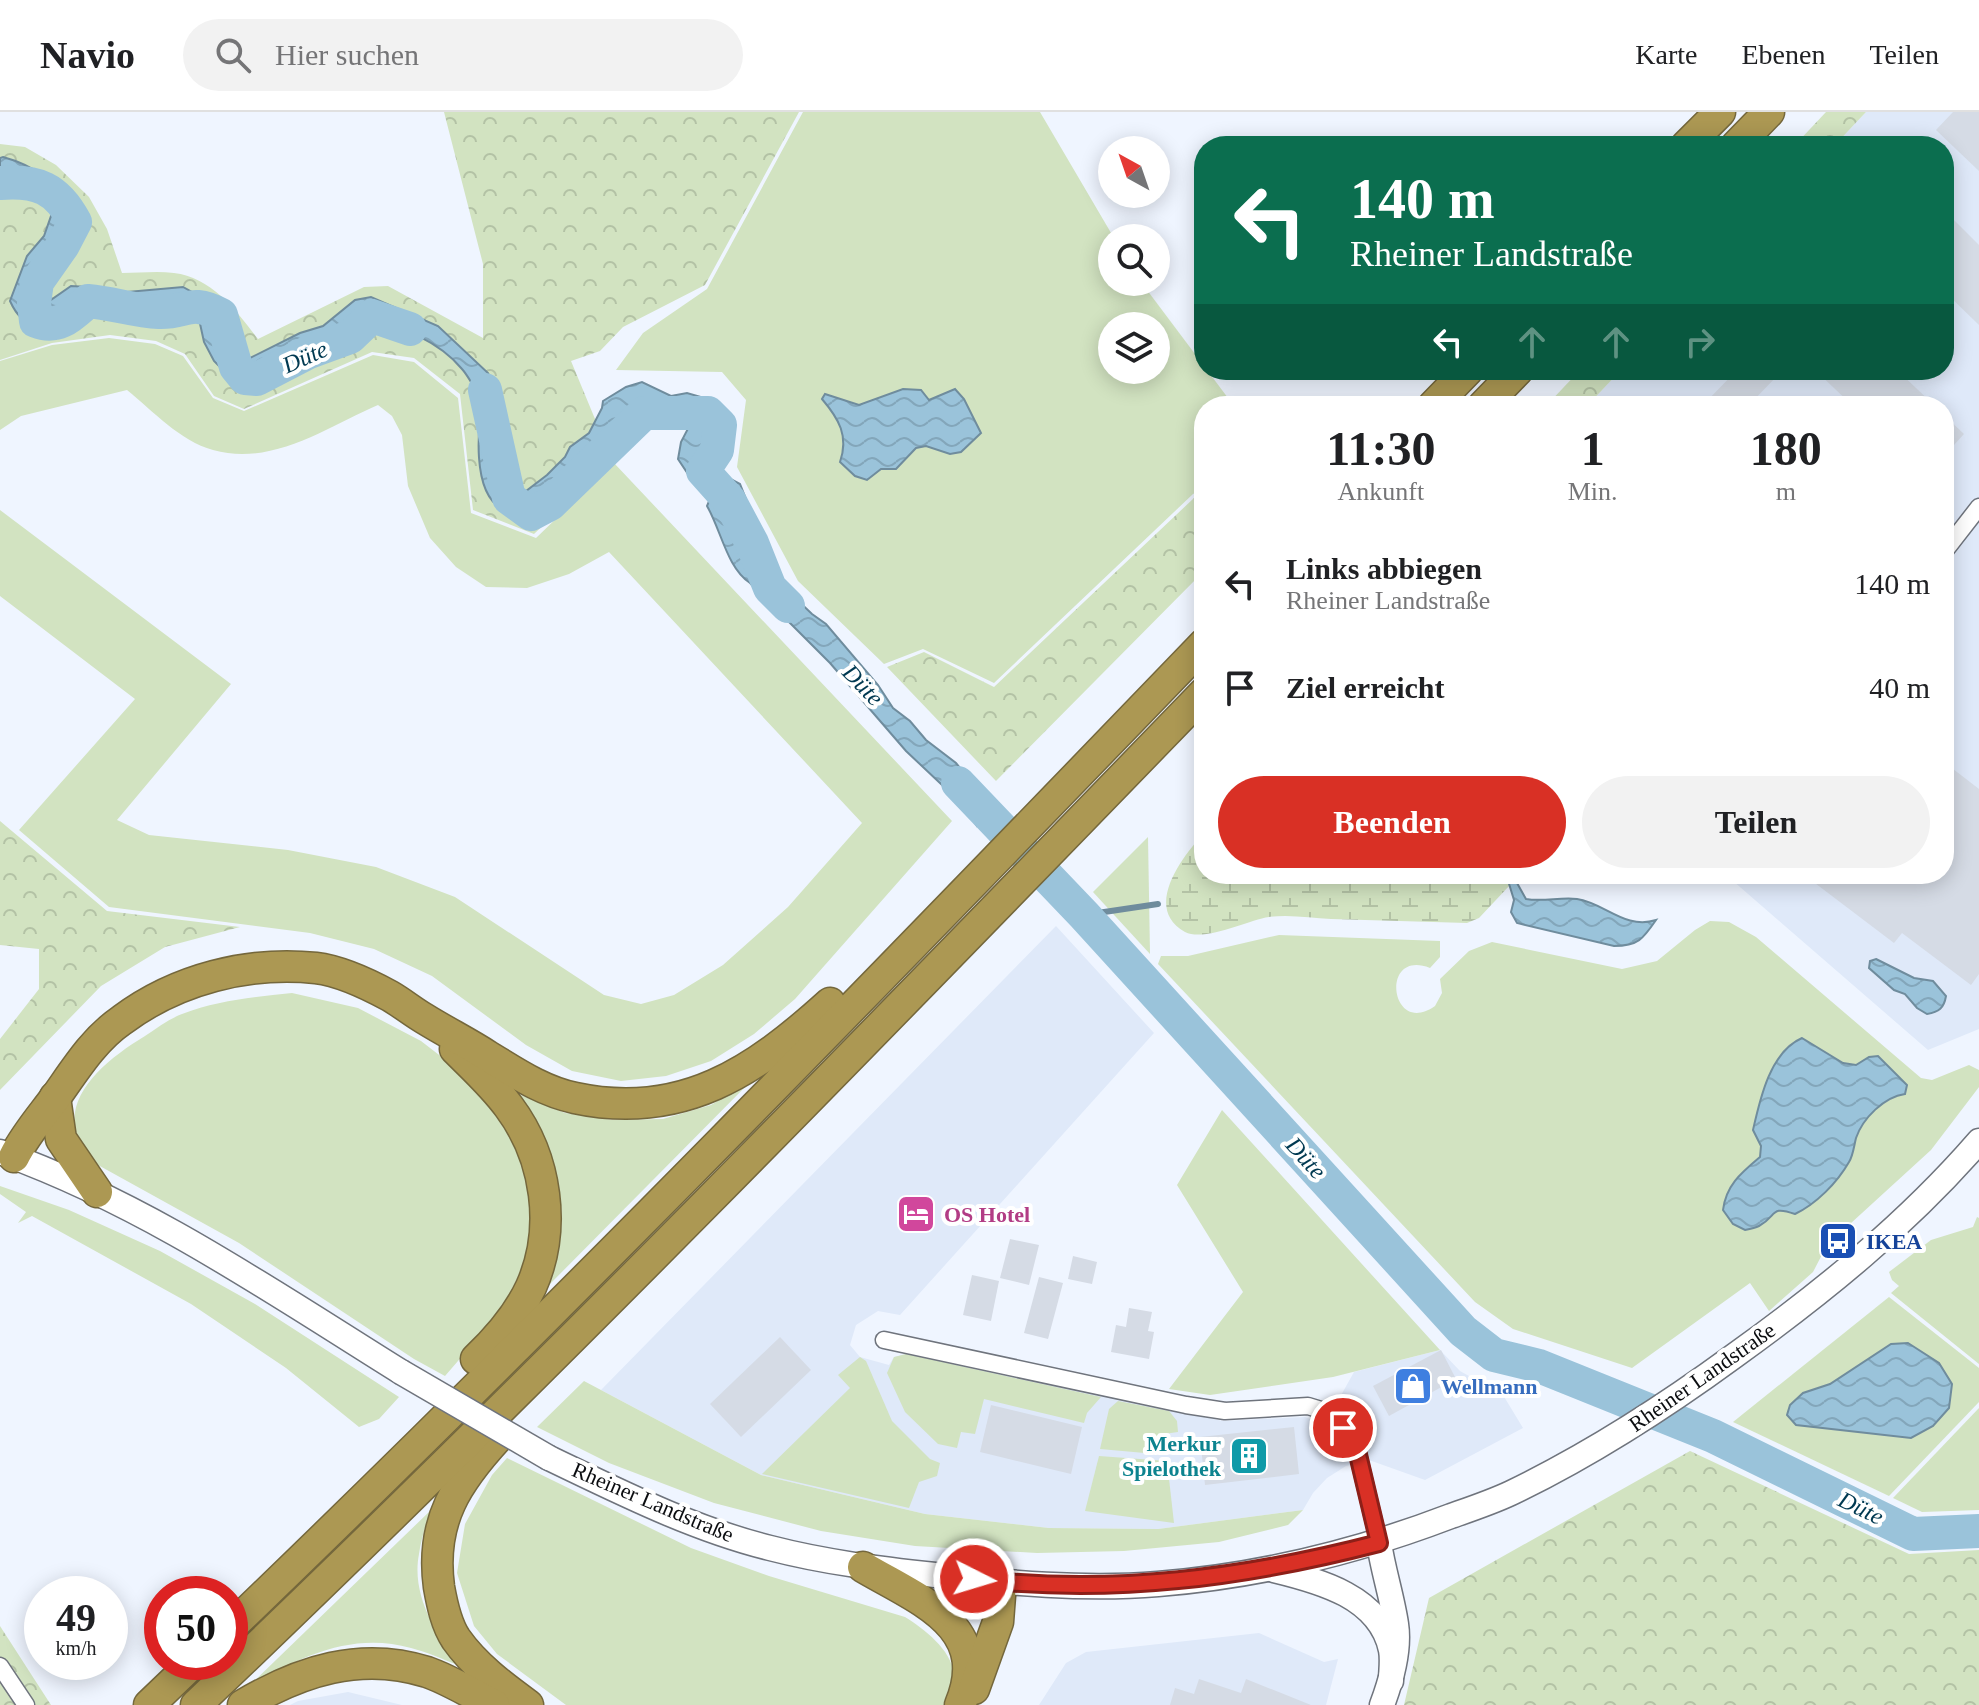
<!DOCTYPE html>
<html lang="de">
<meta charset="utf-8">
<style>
:root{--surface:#fff;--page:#f2f2f2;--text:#202124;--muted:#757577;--line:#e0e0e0;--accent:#d93025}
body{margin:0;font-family:"Times New Roman",serif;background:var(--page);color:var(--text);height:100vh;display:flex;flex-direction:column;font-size:30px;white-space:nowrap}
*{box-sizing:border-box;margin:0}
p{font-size:26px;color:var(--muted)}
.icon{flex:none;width:44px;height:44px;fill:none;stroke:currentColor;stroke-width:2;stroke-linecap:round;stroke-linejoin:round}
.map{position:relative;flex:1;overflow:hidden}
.sheet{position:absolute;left:1194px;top:284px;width:760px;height:488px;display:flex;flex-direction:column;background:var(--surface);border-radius:32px;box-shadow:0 4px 20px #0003}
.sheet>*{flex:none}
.top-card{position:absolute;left:1194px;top:24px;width:760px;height:244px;border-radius:32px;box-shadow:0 4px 20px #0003;background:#0b6e4f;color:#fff;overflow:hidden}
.needle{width:52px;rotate:320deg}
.buttons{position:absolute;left:1098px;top:24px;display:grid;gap:16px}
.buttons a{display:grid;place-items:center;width:72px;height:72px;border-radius:50%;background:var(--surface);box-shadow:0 4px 20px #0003;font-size:40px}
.speed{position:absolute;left:24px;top:1464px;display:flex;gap:16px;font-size:40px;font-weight:700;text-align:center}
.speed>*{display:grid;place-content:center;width:104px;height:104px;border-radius:50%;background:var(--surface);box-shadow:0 4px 20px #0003;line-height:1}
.speed small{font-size:20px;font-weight:400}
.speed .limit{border:12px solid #d22;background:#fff;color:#111}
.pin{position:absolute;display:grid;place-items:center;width:68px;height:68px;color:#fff;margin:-34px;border:4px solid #fff;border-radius:50%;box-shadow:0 2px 8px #0007}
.me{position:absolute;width:88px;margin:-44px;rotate:95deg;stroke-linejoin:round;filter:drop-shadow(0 0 6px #0008)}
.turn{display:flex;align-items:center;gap:28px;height:168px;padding:0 24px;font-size:36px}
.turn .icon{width:104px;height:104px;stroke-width:2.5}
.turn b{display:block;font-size:56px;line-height:68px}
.lanes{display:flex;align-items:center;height:76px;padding:0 24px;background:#0003;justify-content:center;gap:40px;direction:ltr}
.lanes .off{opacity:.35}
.eta{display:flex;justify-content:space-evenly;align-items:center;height:136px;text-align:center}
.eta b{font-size:48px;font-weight:700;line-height:56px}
.button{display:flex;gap:16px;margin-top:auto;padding:16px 24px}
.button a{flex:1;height:92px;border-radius:48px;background:var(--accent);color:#fff;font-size:32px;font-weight:700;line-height:92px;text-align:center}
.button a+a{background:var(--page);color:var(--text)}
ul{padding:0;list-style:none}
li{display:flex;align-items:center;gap:24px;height:104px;padding:0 24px}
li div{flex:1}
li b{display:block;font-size:30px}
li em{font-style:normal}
header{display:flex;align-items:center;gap:48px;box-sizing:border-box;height:112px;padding:0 40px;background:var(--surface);border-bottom:2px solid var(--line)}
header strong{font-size:38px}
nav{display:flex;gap:44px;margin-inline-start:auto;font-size:28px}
.search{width:560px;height:72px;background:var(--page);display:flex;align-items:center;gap:20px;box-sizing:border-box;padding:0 28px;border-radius:44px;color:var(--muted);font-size:30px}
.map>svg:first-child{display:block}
.built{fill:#dfe9f9}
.grass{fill:#d2e3c1;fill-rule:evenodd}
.forest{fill:url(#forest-crowns)}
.wetland{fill:url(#wetland-marsh)}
.water{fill:url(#water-waves);stroke:#6f8c9d;stroke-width:2}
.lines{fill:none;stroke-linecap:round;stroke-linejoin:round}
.stream{stroke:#6f8c9d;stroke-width:6}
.river{stroke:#9ac3da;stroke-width:34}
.building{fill:#d5dbe5}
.street-casing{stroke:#6f747d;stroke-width:19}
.secondary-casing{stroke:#6f747d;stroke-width:27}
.highway-casing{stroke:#74673c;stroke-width:33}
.street{stroke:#fff;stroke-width:16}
.secondary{stroke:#fff;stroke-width:24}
.highway{stroke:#ac9853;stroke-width:30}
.secondary-bridge-casing{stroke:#6f747d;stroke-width:27;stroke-linecap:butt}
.secondary-bridge{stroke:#fff;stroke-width:24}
.route-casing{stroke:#8d1f18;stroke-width:20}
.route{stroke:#d93025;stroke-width:14}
.labels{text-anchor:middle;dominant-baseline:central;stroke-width:8;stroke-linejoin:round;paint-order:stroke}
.hotel-label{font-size:22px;font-weight:bold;fill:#b23c85;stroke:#fff;text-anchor:start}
.transit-label{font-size:22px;font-weight:bold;fill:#164399;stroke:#fff;text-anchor:start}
.street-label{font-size:22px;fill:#0b0d10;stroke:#fff}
.shop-label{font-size:22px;font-weight:bold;fill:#366cbe;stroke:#fff;text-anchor:start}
.culture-label{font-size:22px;font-weight:bold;fill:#0d838f;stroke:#fff;text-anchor:end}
.water-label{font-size:24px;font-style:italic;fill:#003951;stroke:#fff}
</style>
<header>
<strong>Navio</strong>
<div class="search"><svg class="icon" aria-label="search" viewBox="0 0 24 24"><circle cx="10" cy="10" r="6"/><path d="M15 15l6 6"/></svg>Hier suchen</div>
<nav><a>Karte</a><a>Ebenen</a><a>Teilen</a></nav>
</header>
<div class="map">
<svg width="1979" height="1593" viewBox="0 0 1979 1593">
<defs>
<pattern id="forest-crowns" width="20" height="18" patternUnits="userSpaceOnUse" patternTransform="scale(2)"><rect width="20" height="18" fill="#d2e3c1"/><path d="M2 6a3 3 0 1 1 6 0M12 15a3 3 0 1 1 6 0" fill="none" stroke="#b3c2a5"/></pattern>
<pattern id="wetland-marsh" width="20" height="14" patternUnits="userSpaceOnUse" patternTransform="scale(2)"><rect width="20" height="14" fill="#d2e3c1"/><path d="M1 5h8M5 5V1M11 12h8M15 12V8" fill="none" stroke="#b3c2a5"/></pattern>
<pattern id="water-waves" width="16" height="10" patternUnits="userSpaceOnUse" patternTransform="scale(2)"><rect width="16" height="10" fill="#9ac3da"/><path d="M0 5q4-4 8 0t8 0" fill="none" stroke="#83a6ba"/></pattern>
</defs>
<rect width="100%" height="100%" fill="#eff5ff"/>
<g class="built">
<path d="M1866,0H1979V917L1928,938L1725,762H1944V294H1587L1621,258H1944V34H1834Z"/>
<path d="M1056,814L1154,921L900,1203L878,1199L856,1213L850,1233L860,1245L889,1253L894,1245L906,1242L1223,1309L1305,1305L1325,1312L1354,1260L1440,1238L1460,1259L1503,1283L1523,1316L1425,1368L1369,1348L1346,1354L1327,1366L1313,1381L1303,1398L1158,1417L1049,1416L925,1402L761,1363L601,1278Z"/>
<path d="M1259,1521L1324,1550L1338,1547L1326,1593H1039L1066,1551L1086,1540Z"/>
<path d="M348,1580L402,1593H290L298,1589Z"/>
</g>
<g class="grass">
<path d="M803,0H1040L1114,126L1112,170H1141L1204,254V258H1207L1234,294H1204V377L1193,382L994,571L923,537L884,552L798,469L737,355L746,288L722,260L616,258L643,221L707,177ZM1112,214H1156V258H1112Z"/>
<path d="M109,226L155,232L183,244L213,286L244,299L373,243L414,250L458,286L471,401L536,426L614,351L952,709L795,887L754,922L711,949L666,964L621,969L572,959L526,933L432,864L374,837L310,821L109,795L19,718L135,587L0,484V398L231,572L117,708L149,723L288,738L376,755L455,785L604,883L641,892L674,883L723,853L788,795L862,711L609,440L569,462L527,476L486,475L456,455L430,426L408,374L402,323L392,304L378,293C327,315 272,355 213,338C180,329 153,299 127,278L21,304L0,318V249L52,233Z"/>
<path d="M1148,725L1150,842L1093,780Z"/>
<path d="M1710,809L1729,810L1756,825L1921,966L1932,968L1969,953L1979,958V975L1931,1038L1827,1133L1813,1160L1769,1199L1750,1171L1632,1256L1513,1217L1475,1190L1158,852L1161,844H1188L1279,823L1440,829V845L1430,856C1379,836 1390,926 1435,894L1442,881L1440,867L1469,839L1492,830L1622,857L1657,849L1695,818Z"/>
<path d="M292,881L358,896L421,929L465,963L513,1018L529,1062L533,1103L524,1151L510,1182L490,1212L445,1264L414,1247L239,1131L98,1053C42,1001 97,953 145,924C157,916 169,907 182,902C218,888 254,885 292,881Z"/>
<path d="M751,969L548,1174C576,1100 559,1041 513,980L565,1001L613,1008L663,1007L711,993Z"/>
<path d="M1222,998L1440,1238L1333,1265L1210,1283L1169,1277L1243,1180L1177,1073Z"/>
<path d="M0,1074L69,1098L160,1139L255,1192L399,1285L379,1307L359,1315L286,1256L191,1192L32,1104L18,1111L26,1100L0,1082Z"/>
<path d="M1977,1105L1979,1106V1252L1891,1181L1899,1174L1892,1168L1889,1160L1931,1128L1973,1115Z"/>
<path d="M1889,1185L1979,1256V1290L1889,1384L1733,1310Z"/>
<path d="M906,1242L1101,1285L1087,1301L1084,1311L984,1287L975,1322L961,1320L957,1336L938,1332L905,1300L887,1261L894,1245Z"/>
<path d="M860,1245L866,1249L892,1309L930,1347L940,1351L937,1364L919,1370L909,1396L762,1362L850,1276L838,1263Z"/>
<path d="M584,1269L761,1363L925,1402L1049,1416L1158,1417L1303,1398L1288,1413L1219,1430L1124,1439L1037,1441L915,1434L821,1419L714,1391L609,1351L537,1315Z"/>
<path d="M1118,1289L1169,1299L1177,1309L1178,1320L1164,1322L1167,1343L1100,1337L1109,1297Z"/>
<path d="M1979,1296V1398L1922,1400L1893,1386Z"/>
<path d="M1099,1344L1167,1349L1174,1411L1085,1399Z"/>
<path d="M507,1346L691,1436L769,1464L905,1505C924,1517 951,1537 954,1562C955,1571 949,1584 947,1593H566L497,1542L474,1514L457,1461L465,1412L492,1363Z"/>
<path d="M430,1399C426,1413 421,1427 419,1442C411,1483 436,1521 458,1553C442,1547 427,1540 411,1536C351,1519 297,1546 247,1576Z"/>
</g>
<g class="forest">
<path d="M444,0H799L705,173L623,215L600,239L571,249L612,348L534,422L473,398L460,282L414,246L372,240L244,297L214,284L185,242L156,229L110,223L52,231L0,248V32L25,35L56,53L89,85L107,117L122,161C139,161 157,159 174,161C211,165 237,199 258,227L364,175L388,174L483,226V152Z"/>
<path d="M1826,0H1866L1834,34H1794Z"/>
<path d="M1580,258H1621L1587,294H1546Z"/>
<path d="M1204,381V459L996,669L887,555L924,540L994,575L1194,386Z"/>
<path d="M0,709L107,799L240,815L165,835L101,874L0,978V927L39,877V837L0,833Z"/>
<path d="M1690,1339L1909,1442L1979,1438V1593H1404L1429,1486Z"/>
<path d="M0,1514L51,1593H0Z"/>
</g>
<path class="wetland" d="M1204,721V762H1506L1510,773L1479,806L1467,811C1422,810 1376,808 1331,807C1311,806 1289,802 1269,805C1248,808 1205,830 1185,820C1142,796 1183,744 1204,721Z"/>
<g class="water">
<path d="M3,45C33,53 63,72 74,103C64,126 23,164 35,188L45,192L71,174L105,176L116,181L183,175L201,185L213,198L222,230L236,248H246L300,221L323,214L355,188L371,185L438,214L488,261L500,287L496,308L497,354L502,368L511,383L526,379L547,363L565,345L570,335L589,321L602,296L603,289L626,275L642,270L671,284L687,281L708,287C722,316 711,314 702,340L714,363L725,364L740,372L746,387L738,413L759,455L778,474L790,481L812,502L826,512L878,573L893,596L910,609L926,628L956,651L993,697L977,714L959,689L906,639L830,551L750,471C727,456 721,418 707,394L710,387L692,368L678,347L681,330L693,307L687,300L653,302L618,317L581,356L555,378L520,402C514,400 507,399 501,396C472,380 477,314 484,287C474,278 470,266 462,257C436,226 400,216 363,204L347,219L331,228L306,233L257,260L242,265L227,262L214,249L204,230L199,207L191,198L180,195L152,199L124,196L81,187C53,204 29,231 10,189L27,144L44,124L52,101C41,82 24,63 0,65V46Z"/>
<path d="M903,277L921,278L929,288L955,277L964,287L981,321L961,340L950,342L926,334L916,336L896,357H881L867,368L855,364L840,350C849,324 839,307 822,287L825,282L859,293Z"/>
<path d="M1506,762H1512L1526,787C1543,790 1560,785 1577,787C1605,791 1625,818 1656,808C1643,827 1638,834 1614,834L1517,811L1511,800L1514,788Z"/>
<path d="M1876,847L1914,866L1933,869L1946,884C1944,896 1939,900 1927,902L1917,896L1905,882L1894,878L1869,856L1870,849Z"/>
<path d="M1802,926L1843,951L1856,953L1869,945L1878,944L1907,973L1905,982C1884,985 1863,1006 1856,1026C1854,1034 1853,1044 1849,1050C1837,1071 1816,1092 1795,1102C1769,1093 1778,1104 1759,1114C1755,1116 1750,1117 1745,1118L1733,1112L1723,1098C1726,1073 1741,1061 1760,1045L1761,1034L1753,1018C1760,987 1770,940 1802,926Z"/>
<path d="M1908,1231L1939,1251L1952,1272L1949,1296L1933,1314L1911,1326L1796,1313L1787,1303L1790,1293L1803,1281L1830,1272L1891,1232Z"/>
</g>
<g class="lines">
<path class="stream" d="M1084,803L1158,792"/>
<g class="river">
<path d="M0,71C37,68 57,76 75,110L63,133L37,170L34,191L36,209C59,218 72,203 88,189C112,191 135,199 159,200C187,201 190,186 221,203L236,255L245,266L257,267L309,240L350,225L372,204L410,217"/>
<path d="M485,278L509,386L531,402L550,392L644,301H708L720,313L717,338L703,359L729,388L752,431L770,476L788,494"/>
<path d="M958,671L1084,803L1463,1219L1494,1243L1539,1254L1713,1324L1913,1422L1979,1419"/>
</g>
</g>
<g class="building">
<path d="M1953,0H1979V59L1936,18Z"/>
<path d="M1944,98L1979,133V213L1944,179Z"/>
<path d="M1737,258H1783L1748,294H1702Z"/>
<path d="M1815,258H1897L1935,294H1853Z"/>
<path d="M1944,303L1964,322L1944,344Z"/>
<path d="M1944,650L1979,677V862L1971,873L1902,821L1894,831L1803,762H1944Z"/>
<path d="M1010,1127L1039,1133L1029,1173L1000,1166Z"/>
<path d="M1073,1144L1097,1150L1092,1172L1068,1167Z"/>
<path d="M972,1163L999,1169L991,1209L963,1203Z"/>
<path d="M1039,1165L1063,1171L1048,1227L1024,1221Z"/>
<path d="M1129,1196L1152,1200L1148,1219L1154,1220L1149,1247L1111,1240L1116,1213L1126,1215Z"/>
<path d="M780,1225L811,1258L741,1325L710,1292Z"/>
<path d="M1441,1238L1456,1267L1389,1304L1373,1274Z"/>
<path d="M991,1293L1082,1315L1071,1362L980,1340Z"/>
<path d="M1294,1315L1299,1362L1205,1373L1200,1325Z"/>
<path d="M1199,1567L1241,1581L1246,1567L1311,1593H1170L1175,1576L1194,1582Z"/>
</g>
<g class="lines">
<defs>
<g id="street">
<path d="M1944,440L1979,395"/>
<path d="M884,1228L1186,1293L1225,1299L1308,1294L1331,1301L1355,1330L1379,1431"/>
<path d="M0,1554L26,1593"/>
</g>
<g id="secondary">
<path d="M0,1040C145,1092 271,1179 401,1260"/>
<path d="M549,1346C620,1380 693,1417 770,1436C824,1450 880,1457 935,1463C1008,1471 1084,1478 1158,1472C1259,1464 1357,1440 1451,1404C1471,1397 1492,1390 1511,1381C1590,1343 1663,1296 1734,1244C1823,1180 1907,1112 1979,1029"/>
<path d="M1379,1431C1383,1458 1392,1485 1396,1512C1400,1538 1391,1569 1382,1593"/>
<path d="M1274,1458C1320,1469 1380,1485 1391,1538C1393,1548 1391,1559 1391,1569"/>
</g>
<g id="highway">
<path d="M1686,34L1720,0"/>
<path d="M1736,34L1769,0"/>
<path d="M1433,294L1468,258"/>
<path d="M1483,294L1518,258"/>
<path d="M455,937C474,956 494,974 509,995C547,1046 557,1117 531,1175C519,1201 497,1227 476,1247"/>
<path d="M55,985L61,1027L97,1080"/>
<path d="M14,1045C25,1023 40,1006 55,986C75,958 93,928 122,908C177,867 248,849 316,856C341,859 368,872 390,884C402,891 413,900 425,907C446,920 468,931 488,944C516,961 542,979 575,986C682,1009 755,959 830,891"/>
<path d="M501,1322C457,1369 430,1409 439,1475C442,1492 446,1512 456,1527C475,1554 502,1574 528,1593"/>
<path d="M863,1455C919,1488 993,1514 960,1593"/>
<path d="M230,1516C563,1196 884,864 1204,532"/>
<path d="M974,1577L998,1510L1001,1470"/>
<path d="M149,1593L194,1550"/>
<path d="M196,1593C541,1265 873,923 1204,581"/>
<path d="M243,1593C300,1559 361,1539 427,1560C450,1568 472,1582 494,1593"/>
</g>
</defs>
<use href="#street" class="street-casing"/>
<use href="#secondary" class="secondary-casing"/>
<use href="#highway" class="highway-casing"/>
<use href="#street" class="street"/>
<use href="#secondary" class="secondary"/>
<use href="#highway" class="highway"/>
<defs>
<path id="secondary-bridge" d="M401,1260L549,1346"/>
</defs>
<use href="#secondary-bridge" class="secondary-bridge-casing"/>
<use href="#secondary-bridge" class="secondary-bridge"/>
</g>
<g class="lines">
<defs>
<path id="route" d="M974,1467C1113,1483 1244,1466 1379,1431L1355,1330L1343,1316"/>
</defs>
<use href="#route" class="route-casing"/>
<use href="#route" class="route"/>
</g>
<defs>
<symbol id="hotel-square" viewBox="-11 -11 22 22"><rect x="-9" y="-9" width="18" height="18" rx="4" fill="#d1479c" stroke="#fff"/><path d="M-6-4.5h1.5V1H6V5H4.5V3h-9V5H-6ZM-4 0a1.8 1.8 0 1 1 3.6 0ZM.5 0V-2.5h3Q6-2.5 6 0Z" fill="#fff"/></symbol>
<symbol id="bus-square" viewBox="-11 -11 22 22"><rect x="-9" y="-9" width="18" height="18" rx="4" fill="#1a4fb4" stroke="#fff"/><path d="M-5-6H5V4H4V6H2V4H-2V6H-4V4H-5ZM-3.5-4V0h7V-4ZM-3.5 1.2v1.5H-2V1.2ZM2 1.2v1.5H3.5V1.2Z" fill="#fff"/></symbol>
<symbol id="shop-square" viewBox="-11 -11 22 22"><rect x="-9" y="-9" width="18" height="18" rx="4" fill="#3f7fe0" stroke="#fff"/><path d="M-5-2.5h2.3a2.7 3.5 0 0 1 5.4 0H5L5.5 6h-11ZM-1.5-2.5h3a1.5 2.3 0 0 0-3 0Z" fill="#fff"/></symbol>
<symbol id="building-square" viewBox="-11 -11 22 22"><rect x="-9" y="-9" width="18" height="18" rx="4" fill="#0f9aa8" stroke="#fff"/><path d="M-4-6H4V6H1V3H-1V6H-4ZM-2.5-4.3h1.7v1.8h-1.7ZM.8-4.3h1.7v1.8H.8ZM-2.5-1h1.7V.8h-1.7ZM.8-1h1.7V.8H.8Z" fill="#fff"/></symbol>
</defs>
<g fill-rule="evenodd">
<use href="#hotel-square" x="894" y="1080" width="44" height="44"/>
<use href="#bus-square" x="1816" y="1107" width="44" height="44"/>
<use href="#shop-square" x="1391" y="1252" width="44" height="44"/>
<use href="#building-square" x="1227" y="1322" width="44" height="44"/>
</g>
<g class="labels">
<g class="hotel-label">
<text x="944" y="1102">OS Hotel</text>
</g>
<g class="transit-label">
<text x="1866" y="1129">IKEA</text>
</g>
<g class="street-label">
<text transform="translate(1702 1265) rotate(-35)">Rheiner Landstraße</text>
<text transform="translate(653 1390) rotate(23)">Rheiner Landstraße</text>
</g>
<g class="shop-label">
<text x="1441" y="1274">Wellmann</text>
</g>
<g class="culture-label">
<text x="1221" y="1331">Merkur<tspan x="1221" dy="25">Spielothek</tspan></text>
</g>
<g class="water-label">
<text transform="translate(305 245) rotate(-24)">Düte</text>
<text transform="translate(863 573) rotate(46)">Düte</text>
<text transform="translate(1306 1046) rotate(48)">Düte</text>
<text transform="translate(1861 1396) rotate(26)">Düte</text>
</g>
</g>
</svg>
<div class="buttons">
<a><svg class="needle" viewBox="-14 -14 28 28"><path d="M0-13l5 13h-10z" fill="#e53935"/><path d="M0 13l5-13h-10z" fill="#757577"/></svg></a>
<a><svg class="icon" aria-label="search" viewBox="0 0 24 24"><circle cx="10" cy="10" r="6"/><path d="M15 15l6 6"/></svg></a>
<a><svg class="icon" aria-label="layers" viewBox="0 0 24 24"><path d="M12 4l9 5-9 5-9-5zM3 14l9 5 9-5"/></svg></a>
</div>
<div class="speed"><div>49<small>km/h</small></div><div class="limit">50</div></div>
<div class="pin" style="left:1343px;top:1316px;background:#d93025"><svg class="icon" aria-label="arrive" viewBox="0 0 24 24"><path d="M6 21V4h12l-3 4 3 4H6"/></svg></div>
<svg class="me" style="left:974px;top:1467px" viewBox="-20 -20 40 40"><circle r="17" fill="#d93025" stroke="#fff" stroke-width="3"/><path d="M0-11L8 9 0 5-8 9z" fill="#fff"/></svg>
<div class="top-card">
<div class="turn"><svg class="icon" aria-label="left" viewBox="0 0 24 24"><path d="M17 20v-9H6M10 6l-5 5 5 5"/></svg><div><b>140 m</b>Rheiner Landstraße</div></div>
<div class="lanes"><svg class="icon" aria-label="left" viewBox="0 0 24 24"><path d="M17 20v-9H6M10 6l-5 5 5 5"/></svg><svg class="icon off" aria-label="ahead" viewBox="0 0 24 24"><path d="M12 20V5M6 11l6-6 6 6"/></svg><svg class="icon off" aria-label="ahead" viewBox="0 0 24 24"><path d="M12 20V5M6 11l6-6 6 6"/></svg><svg class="icon off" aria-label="right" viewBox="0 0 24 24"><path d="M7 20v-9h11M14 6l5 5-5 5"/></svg></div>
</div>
<section class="sheet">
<div class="eta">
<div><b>11:30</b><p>Ankunft</p></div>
<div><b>1</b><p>Min.</p></div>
<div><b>180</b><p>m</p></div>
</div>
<ul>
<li><svg class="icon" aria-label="left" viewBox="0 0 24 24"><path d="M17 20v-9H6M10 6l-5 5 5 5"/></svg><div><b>Links abbiegen</b><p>Rheiner Landstraße</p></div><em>140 m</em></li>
<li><svg class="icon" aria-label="arrive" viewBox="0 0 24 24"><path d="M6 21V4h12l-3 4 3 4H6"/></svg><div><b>Ziel erreicht</b></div><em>40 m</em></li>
</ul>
<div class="button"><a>Beenden</a><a>Teilen</a></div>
</section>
</div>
